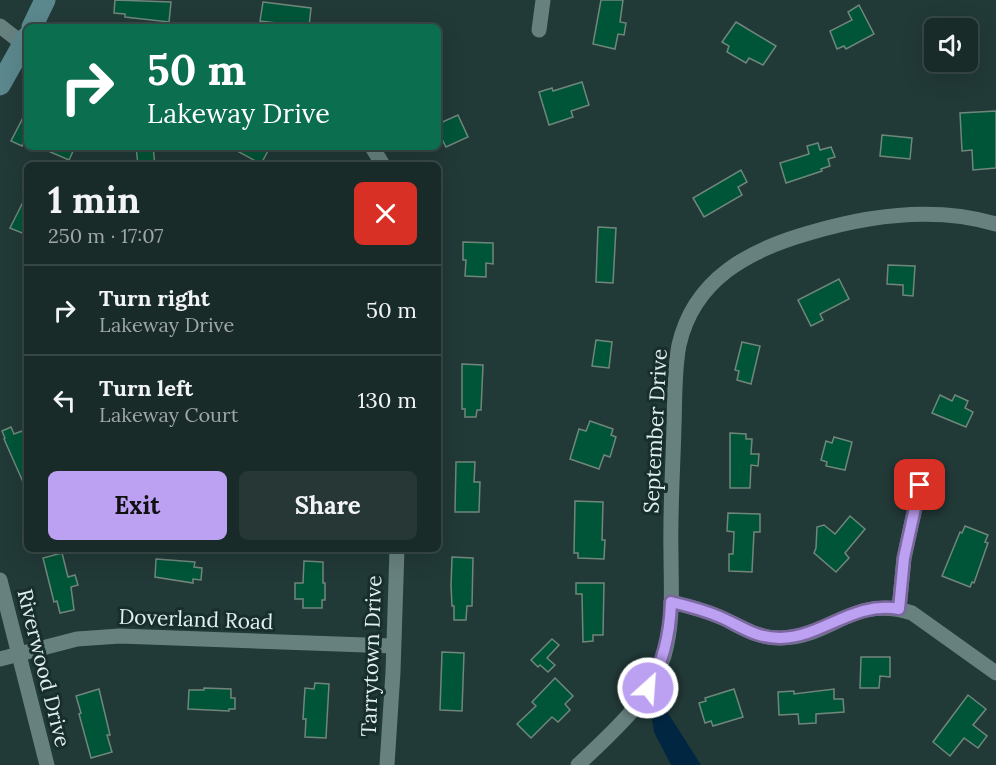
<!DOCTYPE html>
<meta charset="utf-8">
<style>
:root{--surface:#192b29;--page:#263735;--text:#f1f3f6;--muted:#9fa7a8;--line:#374746;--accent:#bca0f2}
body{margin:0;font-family:Lora,serif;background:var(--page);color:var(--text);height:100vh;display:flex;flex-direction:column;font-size:22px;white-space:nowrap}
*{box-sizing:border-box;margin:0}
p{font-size:20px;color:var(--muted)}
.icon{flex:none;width:33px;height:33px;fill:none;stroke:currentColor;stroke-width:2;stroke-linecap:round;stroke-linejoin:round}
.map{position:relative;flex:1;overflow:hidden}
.panel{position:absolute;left:24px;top:162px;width:417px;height:390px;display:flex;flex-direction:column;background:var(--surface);border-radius:9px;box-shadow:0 6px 24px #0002,0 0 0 2px var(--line)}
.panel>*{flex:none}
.top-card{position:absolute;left:24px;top:24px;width:417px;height:126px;border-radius:9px;box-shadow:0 6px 24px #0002,0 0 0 2px var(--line);background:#0b6e4f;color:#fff;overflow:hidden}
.fabs{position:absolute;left:924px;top:18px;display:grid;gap:12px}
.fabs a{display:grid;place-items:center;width:54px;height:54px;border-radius:9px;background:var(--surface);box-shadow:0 6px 24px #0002,0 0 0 2px var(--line);font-size:30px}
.pin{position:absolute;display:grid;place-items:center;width:51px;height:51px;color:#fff;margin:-26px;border-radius:12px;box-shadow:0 3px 9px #0006}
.me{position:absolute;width:66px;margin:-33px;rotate:26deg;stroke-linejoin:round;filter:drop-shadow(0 0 4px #0008)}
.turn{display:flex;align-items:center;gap:21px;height:126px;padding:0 24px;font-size:27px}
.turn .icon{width:78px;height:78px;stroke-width:2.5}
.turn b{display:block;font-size:42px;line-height:51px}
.round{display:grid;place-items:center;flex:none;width:63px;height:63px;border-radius:9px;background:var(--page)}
.head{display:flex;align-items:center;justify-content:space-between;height:102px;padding:0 24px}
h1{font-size:36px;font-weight:700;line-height:45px}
.primary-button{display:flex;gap:12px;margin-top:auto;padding:12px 24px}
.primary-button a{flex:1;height:69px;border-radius:9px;background:var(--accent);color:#111;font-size:24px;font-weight:700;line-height:69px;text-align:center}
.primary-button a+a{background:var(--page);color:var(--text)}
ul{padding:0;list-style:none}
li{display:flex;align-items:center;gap:18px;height:90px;padding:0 24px;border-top:2px solid var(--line)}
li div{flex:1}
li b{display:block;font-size:22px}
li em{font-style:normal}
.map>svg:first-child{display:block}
.water{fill:#002642}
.building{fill:#005538;stroke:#71867b;stroke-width:1.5}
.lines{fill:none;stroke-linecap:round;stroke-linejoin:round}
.street{stroke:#67817f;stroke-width:15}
.secondary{stroke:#5b888d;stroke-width:21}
.route-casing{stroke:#7a689d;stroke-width:15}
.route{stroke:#bca0f2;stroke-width:10}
.labels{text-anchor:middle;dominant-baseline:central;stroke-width:6;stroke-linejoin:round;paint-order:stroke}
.street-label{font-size:21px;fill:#e2f0ef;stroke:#172e2d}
</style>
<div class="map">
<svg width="996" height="765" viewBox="0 0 996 765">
<rect width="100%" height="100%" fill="#213937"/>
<path class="water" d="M666,710L701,765H671L654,732L652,719Z"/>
<g class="building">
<path d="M115,0L171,2L169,22L125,17V14L114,13Z"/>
<path d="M601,0H623L620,22L626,23L624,35L618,34L615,49L593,44Z"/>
<path d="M263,2L311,8L309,27L260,21Z"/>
<path d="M859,5L874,34L846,49L844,46L837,49L830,31L852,20L848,12Z"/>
<path d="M736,22L776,46L763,65L749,58L746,63L727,52L729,46L722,42Z"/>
<path d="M582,82L589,105L571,111L573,117L549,125L539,92L552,88L553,91Z"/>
<path d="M27,110V143L24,141L22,146L11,141Z"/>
<path d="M996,111V168L973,170L972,150L962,151L960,113Z"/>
<path d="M458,115L468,137L446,147L438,131V124Z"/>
<path d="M882,135L912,138L910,159L880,156Z"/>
<path d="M818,143L820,150L831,147L835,157L828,159L830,166L821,169L822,171L786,183L780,163L809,154L807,146Z"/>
<path d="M39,147H75L69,160Z"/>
<path d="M136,147H153L155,165H138Z"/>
<path d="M230,147H270L261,164Z"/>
<path d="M741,170L747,182L738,187L742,195L704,217L693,198Z"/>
<path d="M27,194V235L10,228Z"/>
<path d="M598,227L616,228L613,283L596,282Z"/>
<path d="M463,242L493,243V264L486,263V277L465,276L466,260H463Z"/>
<path d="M888,265L915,266L913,296L903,295V285L887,284Z"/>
<path d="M839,279L849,299L820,314L823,320L811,326L798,300Z"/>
<path d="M596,340L612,342L609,368L592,366Z"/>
<path d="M742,342L760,346L751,384L737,380L739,371L735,370Z"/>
<path d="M462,364L483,365L481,410H477L476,417H465V409H462Z"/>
<path d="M940,395L952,401L955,395L968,401L965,408L973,412L966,427L932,413Z"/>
<path d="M590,421L613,429L611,435L616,437L610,457L604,455L599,469L570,459L579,429L586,431Z"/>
<path d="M11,427L14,434L22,431L27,443V491L4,439L5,438L2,431Z"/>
<path d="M730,433L746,434V439H752L751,454H759L758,466L751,465L750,488H730Z"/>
<path d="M834,437L852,442L845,470L826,466L827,462L821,460L826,441L832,443Z"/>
<path d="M456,462H475L474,482H480L479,512H455Z"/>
<path d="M575,501L603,502L602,540H605L604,559L578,558V553H574Z"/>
<path d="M728,513L760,514V532H754L752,572L729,571V554H733L734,532L727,531Z"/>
<path d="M850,516L865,529L845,553L849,558L836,572L814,553L816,548L817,527L824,525L835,534Z"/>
<path d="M965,526L988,535L985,542L988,543L974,583L972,582L970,587L942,576L960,532L962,533Z"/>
<path d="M62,553L68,577L75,575L78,585L71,587L74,610L60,613L57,601L54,602L43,558Z"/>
<path d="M452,557L473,558L472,606H467L466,620H454V606H452L451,586Z"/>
<path d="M156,559L195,562L194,567L202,568L201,580L193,579V583L155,577Z"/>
<path d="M304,561L323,562V583H325V600H322V608H303V599H295V583H303Z"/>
<path d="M576,583H604L603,635H593V641L583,642L582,594H576Z"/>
<path d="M552,639L559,645L547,658L555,665L548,672L540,665L538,667L531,660Z"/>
<path d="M442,652L464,653L462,711L440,710Z"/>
<path d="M861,657H890V677L880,676L879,688H860Z"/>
<path d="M555,678L573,696L565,704L570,710L558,722L552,717L531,738L517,724L536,706L532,702Z"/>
<path d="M315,683L329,684L326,738L305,737L306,719H303L305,688L314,689Z"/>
<path d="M204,688L231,689V698H235V709H229V711L188,709L189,690H204Z"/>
<path d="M99,689L110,735H107L112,752L91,758L79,714L81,713L76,696Z"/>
<path d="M734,689L743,717L713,726L711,721L705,723L699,703L706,701L705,698Z"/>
<path d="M834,689V699H843L844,712L816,714V723L799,724L798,714L779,715L778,692L794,691V694Z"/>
<path d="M968,695L986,709L973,725L987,736L978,748L964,738L950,756L933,742Z"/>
</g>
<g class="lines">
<g class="street">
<path d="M0,26L27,47"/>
<path d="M539,30L543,0"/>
<path d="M372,147L383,165"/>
<path d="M0,580L47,765"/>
<path d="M671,602C688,606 704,610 720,617C741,626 755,638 780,638C832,638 852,594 912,613L996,673"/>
<path d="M899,609L904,558L920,485"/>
<path d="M0,659L77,639L120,636L393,646"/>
<path d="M387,765L393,672L397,549"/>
<path d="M578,765C611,733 650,701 664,656C674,622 671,587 671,553C670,510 673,468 674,426C675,399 674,371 679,345C694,279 749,250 809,233C869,215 935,206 996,224"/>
</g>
<g class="secondary">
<path d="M32,27L45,0"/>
<path d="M0,85L27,37"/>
</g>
</g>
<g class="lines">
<defs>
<path id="route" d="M648,688C664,662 670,633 671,602C688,606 704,610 720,617C741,626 755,638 780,638C824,637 852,601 899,609L904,558L920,485"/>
</defs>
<use href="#route" class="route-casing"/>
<use href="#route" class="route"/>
</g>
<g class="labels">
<g class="street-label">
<text transform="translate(655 431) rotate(-87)">September Drive</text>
<text transform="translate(196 619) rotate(2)">Doverland Road</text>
<text transform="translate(371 656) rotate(-88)">Tarrytown Drive</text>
<text transform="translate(44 668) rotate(76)">Riverwood Drive</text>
</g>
</g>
</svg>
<div class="fabs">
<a><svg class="icon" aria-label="sound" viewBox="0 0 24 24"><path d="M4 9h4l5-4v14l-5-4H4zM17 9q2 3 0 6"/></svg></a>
</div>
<div class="pin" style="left:920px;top:485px;background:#d93025"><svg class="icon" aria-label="arrive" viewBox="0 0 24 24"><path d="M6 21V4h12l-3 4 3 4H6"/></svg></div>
<svg class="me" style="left:648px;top:688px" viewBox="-20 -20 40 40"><circle r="17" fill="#bca0f2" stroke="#fff" stroke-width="3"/><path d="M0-11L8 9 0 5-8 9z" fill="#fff"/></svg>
<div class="top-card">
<div class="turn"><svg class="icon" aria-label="right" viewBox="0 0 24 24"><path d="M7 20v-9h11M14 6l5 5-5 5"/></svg><div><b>50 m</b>Lakeway Drive</div></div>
</div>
<section class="panel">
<div class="head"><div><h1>1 min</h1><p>250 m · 17:07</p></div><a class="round" style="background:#d93025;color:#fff"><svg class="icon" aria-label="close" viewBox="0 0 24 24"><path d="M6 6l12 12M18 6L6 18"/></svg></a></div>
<ul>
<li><svg class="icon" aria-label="right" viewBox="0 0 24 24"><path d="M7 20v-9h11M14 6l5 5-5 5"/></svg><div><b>Turn right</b><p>Lakeway Drive</p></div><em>50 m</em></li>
<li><svg class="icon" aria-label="left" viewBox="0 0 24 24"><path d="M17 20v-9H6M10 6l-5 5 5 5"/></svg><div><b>Turn left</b><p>Lakeway Court</p></div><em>130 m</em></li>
</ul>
<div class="primary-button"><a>Exit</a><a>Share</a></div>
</section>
</div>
